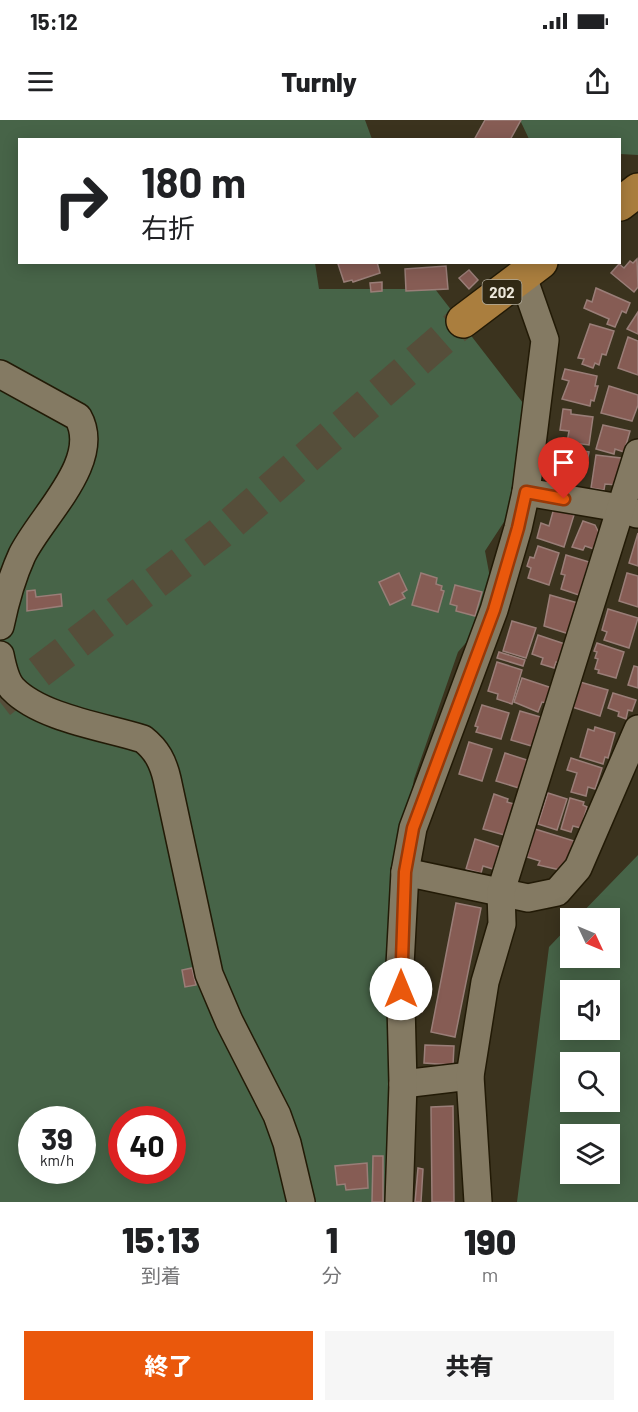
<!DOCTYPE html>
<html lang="ja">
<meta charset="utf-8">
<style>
:root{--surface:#fff;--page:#f6f6f6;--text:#202124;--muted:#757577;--accent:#ea580c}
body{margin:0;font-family:Barlow,"Noto Sans JP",sans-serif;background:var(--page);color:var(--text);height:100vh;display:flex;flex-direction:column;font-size:22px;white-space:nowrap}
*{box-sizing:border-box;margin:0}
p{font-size:20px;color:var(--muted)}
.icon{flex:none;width:33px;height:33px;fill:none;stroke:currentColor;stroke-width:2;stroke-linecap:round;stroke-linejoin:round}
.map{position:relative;height:1082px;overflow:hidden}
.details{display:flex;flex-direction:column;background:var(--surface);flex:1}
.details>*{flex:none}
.top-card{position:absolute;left:18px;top:18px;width:603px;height:126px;border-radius:0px;box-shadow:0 3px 15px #0003;background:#fff;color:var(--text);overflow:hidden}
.needle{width:39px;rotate:134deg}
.fabs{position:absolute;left:560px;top:788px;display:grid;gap:12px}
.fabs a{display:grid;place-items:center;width:60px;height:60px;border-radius:0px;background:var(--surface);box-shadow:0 3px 15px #0003;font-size:30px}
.speed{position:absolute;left:18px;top:986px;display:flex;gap:12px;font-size:30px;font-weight:700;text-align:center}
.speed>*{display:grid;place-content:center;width:78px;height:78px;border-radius:50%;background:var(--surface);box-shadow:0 3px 15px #0003;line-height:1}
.speed small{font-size:15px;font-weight:400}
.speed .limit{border:9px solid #d22;background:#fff;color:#111}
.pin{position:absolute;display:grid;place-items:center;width:51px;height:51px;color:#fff;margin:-62px -26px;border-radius:50% 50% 50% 0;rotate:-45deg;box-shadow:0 0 6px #0007}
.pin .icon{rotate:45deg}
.me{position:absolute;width:66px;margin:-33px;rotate:0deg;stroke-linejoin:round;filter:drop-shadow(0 0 4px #0008)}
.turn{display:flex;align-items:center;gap:21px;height:126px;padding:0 24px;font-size:27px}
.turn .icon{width:78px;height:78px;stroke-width:2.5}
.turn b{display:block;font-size:42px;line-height:51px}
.eta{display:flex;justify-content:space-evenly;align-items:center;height:102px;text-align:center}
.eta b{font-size:36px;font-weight:800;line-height:42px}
.cta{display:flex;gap:12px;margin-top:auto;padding:12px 24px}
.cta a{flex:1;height:69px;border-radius:0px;background:var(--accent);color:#fff;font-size:24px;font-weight:800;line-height:69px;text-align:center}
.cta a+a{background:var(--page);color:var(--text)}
.status{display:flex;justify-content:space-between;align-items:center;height:42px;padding:0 30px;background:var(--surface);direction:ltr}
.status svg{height:16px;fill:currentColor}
header{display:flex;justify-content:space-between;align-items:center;height:78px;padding:0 24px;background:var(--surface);font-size:27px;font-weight:800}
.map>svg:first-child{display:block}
.forest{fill:#476448;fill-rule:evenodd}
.building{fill:#865c54;stroke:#9a7e78;stroke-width:1.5}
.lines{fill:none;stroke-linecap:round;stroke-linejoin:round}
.highway-tunnel{stroke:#564e3a;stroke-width:33;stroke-dasharray:33 16;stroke-linecap:butt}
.minor-casing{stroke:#221a06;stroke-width:30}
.highway-casing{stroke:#221a06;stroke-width:36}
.minor{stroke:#847a63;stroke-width:27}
.highway{stroke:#aa7e3e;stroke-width:33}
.route-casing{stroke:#983908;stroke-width:15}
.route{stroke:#ea580c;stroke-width:10}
.labels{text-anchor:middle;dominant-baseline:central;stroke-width:5;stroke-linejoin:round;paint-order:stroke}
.shield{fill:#312914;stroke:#b4ae9f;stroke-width:1.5}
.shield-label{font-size:15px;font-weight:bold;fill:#ece7da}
</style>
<div class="status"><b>15:12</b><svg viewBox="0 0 49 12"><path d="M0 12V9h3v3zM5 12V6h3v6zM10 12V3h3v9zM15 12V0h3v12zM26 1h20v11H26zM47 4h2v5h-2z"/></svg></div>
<header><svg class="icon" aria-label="menu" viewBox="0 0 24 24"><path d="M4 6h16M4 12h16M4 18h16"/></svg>Turnly<svg class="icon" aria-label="share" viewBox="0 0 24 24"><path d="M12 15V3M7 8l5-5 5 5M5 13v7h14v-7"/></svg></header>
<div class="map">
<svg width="638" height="1082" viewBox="0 0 638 1082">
<rect width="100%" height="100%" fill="#3b331e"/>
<g class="forest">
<path d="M0,0H365L372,19L20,20V142L315,143L319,169H435L530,292L523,373L485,431L494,479L477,510L458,532L414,659L391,789L397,979L385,1082H0ZM32,999H82V1050H32ZM122,999H172V1050H122Z"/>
<path d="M520,0H638V35L620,34V20L529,19Z"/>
<path d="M638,735V1082H517L549,827L570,805V837H609V798H577ZM570,870H609V909H570ZM570,942H609V981H570ZM570,1014H609V1053H570Z"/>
</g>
<g class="building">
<path d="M485,0H521L510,20H474Z"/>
<path d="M637,139L638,167L634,172L611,153L619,144L624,148L630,141L633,143Z"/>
<path d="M342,142H377L380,153L353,162L352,160L344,162L338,144Z"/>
<path d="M446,146L448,169L406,171L405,149Z"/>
<path d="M469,150L478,160L469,169L459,158Z"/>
<path d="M382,162V171L371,172L370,163Z"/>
<path d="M596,168L630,183L626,193L622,191L615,207L607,204L609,199L584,188L587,180L592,182Z"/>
<path d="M638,192V214L627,209Z"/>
<path d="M590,204L614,211L606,235L602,234L599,245L595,243L593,248L582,244L584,239L578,238Z"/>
<path d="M628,217L638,221V255L618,248Z"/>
<path d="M565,249L597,256L595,266H598L594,281L591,280L590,286L562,279L569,261L562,259Z"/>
<path d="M609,266L638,275V285L632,301L601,293Z"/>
<path d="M563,289L571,290V294L593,297L589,325L567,322L569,311L560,310Z"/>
<path d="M603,305L630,311L624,332L615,329L614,334L596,329Z"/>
<path d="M555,327L589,332L585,353L580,352L579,360L562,358L563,350L552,349Z"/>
<path d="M596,335L621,338L617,365L605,364L604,370L591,368Z"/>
<path d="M554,388L574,395L564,427L537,418L541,403L549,406Z"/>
<path d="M583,401L595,405L599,413L594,429L585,426L583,430L572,427Z"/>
<path d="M638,413V446L629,443Z"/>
<path d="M538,426L559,433L549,465L528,458L531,448L527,446L530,437L534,438Z"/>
<path d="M566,435L589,442L579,475L561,469L565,455L561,454Z"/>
<path d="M399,453L407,470L402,473L405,478L390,485L379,462Z"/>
<path d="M421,453L437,458L436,464L442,466L441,470L444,471L438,492L412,485Z"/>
<path d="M627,453L638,456V487L619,481Z"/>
<path d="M455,465L482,472L475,496L456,491L457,486L450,484Z"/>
<path d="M35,470L36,477L61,474L62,486L27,491V471Z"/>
<path d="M550,475L578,483L569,514L544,506Z"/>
<path d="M608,489L638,498L629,528L604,520L607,512L602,510Z"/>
<path d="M512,501L536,508L526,538L503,531Z"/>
<path d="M538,515L565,524L559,543L556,542L554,548L541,544L543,538L532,534Z"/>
<path d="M597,523L624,532L616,558L598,553L599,550L595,549L598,539L595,538L597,532L594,531Z"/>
<path d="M499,532L525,540L523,546L497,538Z"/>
<path d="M497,542L522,550L512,584L497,579L498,574L488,571Z"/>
<path d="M634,546L638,547V568L628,565Z"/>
<path d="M522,558L552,568L547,583L542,582L538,592L514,582Z"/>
<path d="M580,562L608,570L600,596L572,587Z"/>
<path d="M613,573L636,580L632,591L628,590L626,599L618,596L619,592L608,588Z"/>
<path d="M482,585L509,593L501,619L476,612L478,607L475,606Z"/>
<path d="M520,591L544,598L535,627L511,620Z"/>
<path d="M595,607L615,613L608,638L605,637L603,644L580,637L588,609L594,611Z"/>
<path d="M469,622L492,629L482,661L459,654Z"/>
<path d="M505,633L527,640L519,668L496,661Z"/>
<path d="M571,638L602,648L595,669L588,667L586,676L571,672L577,653L567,650Z"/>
<path d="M548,673L567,679L557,710L538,704Z"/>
<path d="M494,674L508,679L507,682L514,684L507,707L510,708L508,716L483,709Z"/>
<path d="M570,678L584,682L583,685L587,687L581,708L573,706L571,712L561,709Z"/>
<path d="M535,709L574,721L565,751L538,745L540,741L527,737Z"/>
<path d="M475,719L500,727L493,749L483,746L481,753L466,749Z"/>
<path d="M456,783L481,788L455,917L431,912Z"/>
<path d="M192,848L196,865L185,867L182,850Z"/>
<path d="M419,848H424L422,892H417Z"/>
<path d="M425,925L454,926L453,945L424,943Z"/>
<path d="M453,986L454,1082H432L431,987Z"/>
<path d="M373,1036H383V1082H372Z"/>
<path d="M367,1043L368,1068L346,1070L345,1064L337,1065L335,1046Z"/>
<path d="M418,1048L423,1049L421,1082H415Z"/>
</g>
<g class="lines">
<path class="highway-tunnel" d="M0,582L219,414L463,201"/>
<defs>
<g id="minor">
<path d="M0,254L78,297C103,341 41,396 22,435C12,457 5,482 0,506"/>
<path d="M526,372L620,388L637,394"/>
<path d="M0,535C2,545 6,562 13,569C41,598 105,607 143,619C157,630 163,642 167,659L209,854L229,901L277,995L287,1023L301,1082"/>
<path d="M405,752L528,778L557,772L578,748L638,609"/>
<path d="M403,964L470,956"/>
<path d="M399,1082L403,964L400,845L405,752L413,708L494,490L518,408L526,372L545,220L523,157"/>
<path d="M478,1082L470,956L485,862L502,804L501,771L638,333"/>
</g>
<g id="highway">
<path d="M620,84L638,70"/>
<path d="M463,201L541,142"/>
</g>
</defs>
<use href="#minor" class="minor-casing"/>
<use href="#highway" class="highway-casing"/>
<use href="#minor" class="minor"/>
<use href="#highway" class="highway"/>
</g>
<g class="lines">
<defs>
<path id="route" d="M401,869L405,752L413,708L494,490L518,408L526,372L564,379"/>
</defs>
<use href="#route" class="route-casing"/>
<use href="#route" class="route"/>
</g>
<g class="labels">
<rect class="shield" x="482.5" y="160" width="39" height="24" rx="4.5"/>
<g class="shield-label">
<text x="502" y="172">202</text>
</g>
</g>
</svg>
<div class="fabs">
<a><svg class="needle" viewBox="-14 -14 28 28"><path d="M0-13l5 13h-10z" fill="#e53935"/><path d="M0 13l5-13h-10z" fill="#757577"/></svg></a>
<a><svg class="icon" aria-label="sound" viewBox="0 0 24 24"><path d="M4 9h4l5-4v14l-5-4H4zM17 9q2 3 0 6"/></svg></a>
<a><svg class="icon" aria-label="search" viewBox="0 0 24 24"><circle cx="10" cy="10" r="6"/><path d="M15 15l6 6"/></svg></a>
<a><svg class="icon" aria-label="layers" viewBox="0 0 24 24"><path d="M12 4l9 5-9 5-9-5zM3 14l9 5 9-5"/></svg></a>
</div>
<div class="speed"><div>39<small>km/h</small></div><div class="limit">40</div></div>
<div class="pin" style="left:564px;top:379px;background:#d93025"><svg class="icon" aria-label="arrive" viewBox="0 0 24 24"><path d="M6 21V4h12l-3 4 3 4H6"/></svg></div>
<svg class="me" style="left:401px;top:869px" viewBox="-20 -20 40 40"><circle r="19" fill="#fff"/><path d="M0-13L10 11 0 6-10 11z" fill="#ea580c"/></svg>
<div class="top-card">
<div class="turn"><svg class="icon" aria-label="right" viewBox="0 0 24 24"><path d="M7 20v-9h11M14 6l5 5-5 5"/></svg><div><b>180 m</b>右折</div></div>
</div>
</div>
<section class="details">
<div class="eta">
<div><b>15:13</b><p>到着</p></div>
<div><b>1</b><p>分</p></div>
<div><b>190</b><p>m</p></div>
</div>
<div class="cta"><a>終了</a><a>共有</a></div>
</section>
